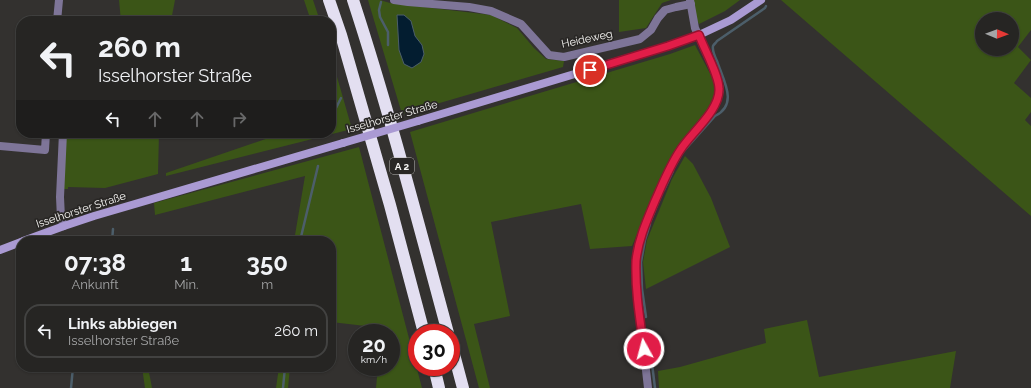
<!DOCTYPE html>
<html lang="de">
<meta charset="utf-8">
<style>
:root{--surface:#262523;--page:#2e2d2b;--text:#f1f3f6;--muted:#a4a5a6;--line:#424241}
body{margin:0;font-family:Raleway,sans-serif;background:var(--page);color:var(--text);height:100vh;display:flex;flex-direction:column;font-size:15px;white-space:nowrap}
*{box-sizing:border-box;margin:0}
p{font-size:13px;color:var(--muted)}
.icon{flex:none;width:22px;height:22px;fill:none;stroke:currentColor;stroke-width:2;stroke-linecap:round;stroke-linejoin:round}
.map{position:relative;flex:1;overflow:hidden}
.side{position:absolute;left:16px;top:236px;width:320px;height:136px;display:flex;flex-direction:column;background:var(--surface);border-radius:16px;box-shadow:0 1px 3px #0004,0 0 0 1px var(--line)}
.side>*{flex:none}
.guide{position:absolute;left:16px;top:16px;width:320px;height:122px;border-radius:16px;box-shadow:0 1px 3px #0004,0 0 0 1px var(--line);background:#262523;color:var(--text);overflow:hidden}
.needle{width:26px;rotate:91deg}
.fabs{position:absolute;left:975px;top:12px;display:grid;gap:8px}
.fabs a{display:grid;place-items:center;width:44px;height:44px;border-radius:50%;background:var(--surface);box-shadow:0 1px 3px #0004,0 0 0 1px var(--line);font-size:20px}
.speed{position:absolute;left:348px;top:324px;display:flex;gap:8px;font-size:20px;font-weight:700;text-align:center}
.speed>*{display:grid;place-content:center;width:52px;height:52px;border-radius:50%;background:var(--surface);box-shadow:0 1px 3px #0004,0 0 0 1px var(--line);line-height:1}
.speed small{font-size:10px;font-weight:400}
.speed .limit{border:6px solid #d22;background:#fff;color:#111}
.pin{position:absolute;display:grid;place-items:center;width:34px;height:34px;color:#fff;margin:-17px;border:2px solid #fff;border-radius:50%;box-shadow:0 1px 4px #0007}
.me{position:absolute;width:44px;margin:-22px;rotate:353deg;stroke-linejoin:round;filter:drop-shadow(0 0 3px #0008)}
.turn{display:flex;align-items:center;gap:14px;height:84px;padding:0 16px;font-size:18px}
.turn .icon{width:52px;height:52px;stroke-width:2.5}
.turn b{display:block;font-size:28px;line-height:34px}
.lanes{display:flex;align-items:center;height:38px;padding:0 16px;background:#0003;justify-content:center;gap:20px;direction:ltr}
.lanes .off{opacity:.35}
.eta{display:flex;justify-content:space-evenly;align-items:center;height:68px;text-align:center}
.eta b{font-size:24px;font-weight:700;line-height:28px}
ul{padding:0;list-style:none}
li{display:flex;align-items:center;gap:12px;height:54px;margin:0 8px 6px;padding:0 8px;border:2px solid var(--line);border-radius:16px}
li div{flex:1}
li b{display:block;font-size:15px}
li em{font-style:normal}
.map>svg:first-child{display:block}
.green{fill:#3b5517;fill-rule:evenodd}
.water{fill:#031d30;stroke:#4c5e6a}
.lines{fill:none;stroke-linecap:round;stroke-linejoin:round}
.stream{stroke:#4c5e6a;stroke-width:2.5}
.street{stroke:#7e7598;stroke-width:8}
.secondary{stroke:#aa9ad3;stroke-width:8}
.highway{stroke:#e3dff1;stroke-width:12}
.secondary-bridge{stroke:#aa9ad3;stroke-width:8}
.route-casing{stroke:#92132f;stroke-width:10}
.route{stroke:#e11d48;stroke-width:7}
.labels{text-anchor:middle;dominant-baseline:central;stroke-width:3.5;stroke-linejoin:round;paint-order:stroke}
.shield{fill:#292725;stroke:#b8b7b5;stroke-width:1}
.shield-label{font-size:10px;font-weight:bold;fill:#f6f5f3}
.street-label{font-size:11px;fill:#f6f5f3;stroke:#292725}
</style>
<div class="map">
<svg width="1031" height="388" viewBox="0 0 1031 388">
<rect width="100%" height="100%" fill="#33312f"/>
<g class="green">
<path d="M119,0H175L171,21H121Z"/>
<path d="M304,0H313L320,21H311Z"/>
<path d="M368,0H380L390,3L491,15L517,28L534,48L546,59L564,61L563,67L402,114Z"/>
<path d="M619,0H671L662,3L646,28L619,32Z"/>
<path d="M693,0H740L725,11L699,24L695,16Z"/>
<path d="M781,0H1031V30L1018,47L1031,60L1014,83L1031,98V112L1025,120L1031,126V216ZM982,19H1012V49H982Z"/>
<path d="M695,45L713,79L715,89L714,100L707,112L678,146L662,176L632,246L590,249L581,204L491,222L510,316L474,324L490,388H479L410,132L670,54Z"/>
<path d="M331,56L352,129L166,176V173L283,133H331V101L335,97L331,85Z"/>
<path d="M60,133H159L158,174L105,188L68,187V189H58Z"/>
<path d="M359,147L422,388H376L378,367H391V333H382L383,328L331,322V241H294L305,176L155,215L154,203Z"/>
<path d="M685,156L693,164L711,198L730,247L646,289L643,262L647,240L672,179Z"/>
<path d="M807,320L819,377L956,351L950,388H659L658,371L680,367L766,343L764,329Z"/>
<path d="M142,367H148L152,388H145Z"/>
<path d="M279,367H290L288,388H276Z"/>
</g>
<path class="water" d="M397,15H404L411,21L415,36L422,45L424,54L421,62L412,68L404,64L399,50Z"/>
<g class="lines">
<g class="stream">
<path d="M381,2L379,10L380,17L388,32V45"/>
<path d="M331,118L341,98"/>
<path d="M683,152L715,116C739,104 723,80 717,61C715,57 712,51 713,46C714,44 716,43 717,41L765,8L766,6"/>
<path d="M664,190L673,171"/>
<path d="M112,241L113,229"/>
<path d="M300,241L318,166"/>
<path d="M646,317L642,289L641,262L645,240L650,224"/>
<path d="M648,331L655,388"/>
<path d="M71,388L73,367"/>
<path d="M283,388L285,367"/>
</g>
<g class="street">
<path d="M394,0L408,2L469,7L491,11L521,24L549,55L564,57L640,39L651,30L658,18L665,10L676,7L691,4"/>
<path d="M57,21L59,0"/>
<path d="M63,133L60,197L61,218L64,226"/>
<path d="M0,146L45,150L46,133"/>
<path d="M648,388L637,290L636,261L640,239L665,178L681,149L710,113L717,101L720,90L718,79L695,28L690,0"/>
</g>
<g class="secondary">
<path d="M418,121L668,46L699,35L731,20L761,0"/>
<path d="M23,241L64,226L94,216L343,143"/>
<path d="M0,250L21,242"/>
</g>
<g class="highway">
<path d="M329,0L341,35L390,205L424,333"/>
<path d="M353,0C389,110 418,222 448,333"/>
<path d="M451,343L463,388"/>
<path d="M434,367L439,388"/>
</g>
<path class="secondary-bridge" d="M343,143L418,121"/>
</g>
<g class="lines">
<defs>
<path id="route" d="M590,70L668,46L699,35C704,49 719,75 719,89C720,110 692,132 681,149C670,165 663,183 655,201C647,220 638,240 636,261C635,291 640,320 644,349"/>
</defs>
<use href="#route" class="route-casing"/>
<use href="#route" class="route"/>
</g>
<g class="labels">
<rect class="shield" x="390" y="158" width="24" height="16" rx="3"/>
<g class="shield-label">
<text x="402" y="166">A 2</text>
</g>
<g class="street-label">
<text transform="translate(587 39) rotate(-12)">Heideweg</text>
<text transform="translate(392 117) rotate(-16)">Isselhorster Straße</text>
<text transform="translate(81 210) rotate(-18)">Isselhorster Straße</text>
</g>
</g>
</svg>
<div class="fabs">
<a><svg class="needle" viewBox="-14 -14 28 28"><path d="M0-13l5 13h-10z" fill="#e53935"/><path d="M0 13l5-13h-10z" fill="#a4a5a6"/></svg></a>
</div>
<div class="speed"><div>20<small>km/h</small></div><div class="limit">30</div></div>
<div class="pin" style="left:590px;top:70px;background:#d93025"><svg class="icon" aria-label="arrive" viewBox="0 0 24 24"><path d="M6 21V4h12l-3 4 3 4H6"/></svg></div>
<svg class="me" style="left:644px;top:349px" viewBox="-20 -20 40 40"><circle r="17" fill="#e11d48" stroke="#fff" stroke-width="3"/><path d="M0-11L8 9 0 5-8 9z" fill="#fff"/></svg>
<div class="guide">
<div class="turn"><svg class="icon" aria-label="left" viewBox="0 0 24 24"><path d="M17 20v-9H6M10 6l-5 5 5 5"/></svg><div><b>260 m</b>Isselhorster Straße</div></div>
<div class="lanes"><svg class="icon" aria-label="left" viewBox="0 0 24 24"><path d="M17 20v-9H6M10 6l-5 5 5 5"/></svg><svg class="icon off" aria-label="ahead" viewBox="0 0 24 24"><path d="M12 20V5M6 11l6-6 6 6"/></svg><svg class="icon off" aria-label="ahead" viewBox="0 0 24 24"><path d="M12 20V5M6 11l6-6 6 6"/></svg><svg class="icon off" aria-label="right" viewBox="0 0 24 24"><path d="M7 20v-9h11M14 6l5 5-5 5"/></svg></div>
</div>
<section class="side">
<div class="eta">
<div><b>07:38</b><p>Ankunft</p></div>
<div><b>1</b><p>Min.</p></div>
<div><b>350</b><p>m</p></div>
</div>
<ul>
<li><svg class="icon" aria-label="left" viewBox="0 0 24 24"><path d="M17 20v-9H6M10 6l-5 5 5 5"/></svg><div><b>Links abbiegen</b><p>Isselhorster Straße</p></div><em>260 m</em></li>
</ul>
</section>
</div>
